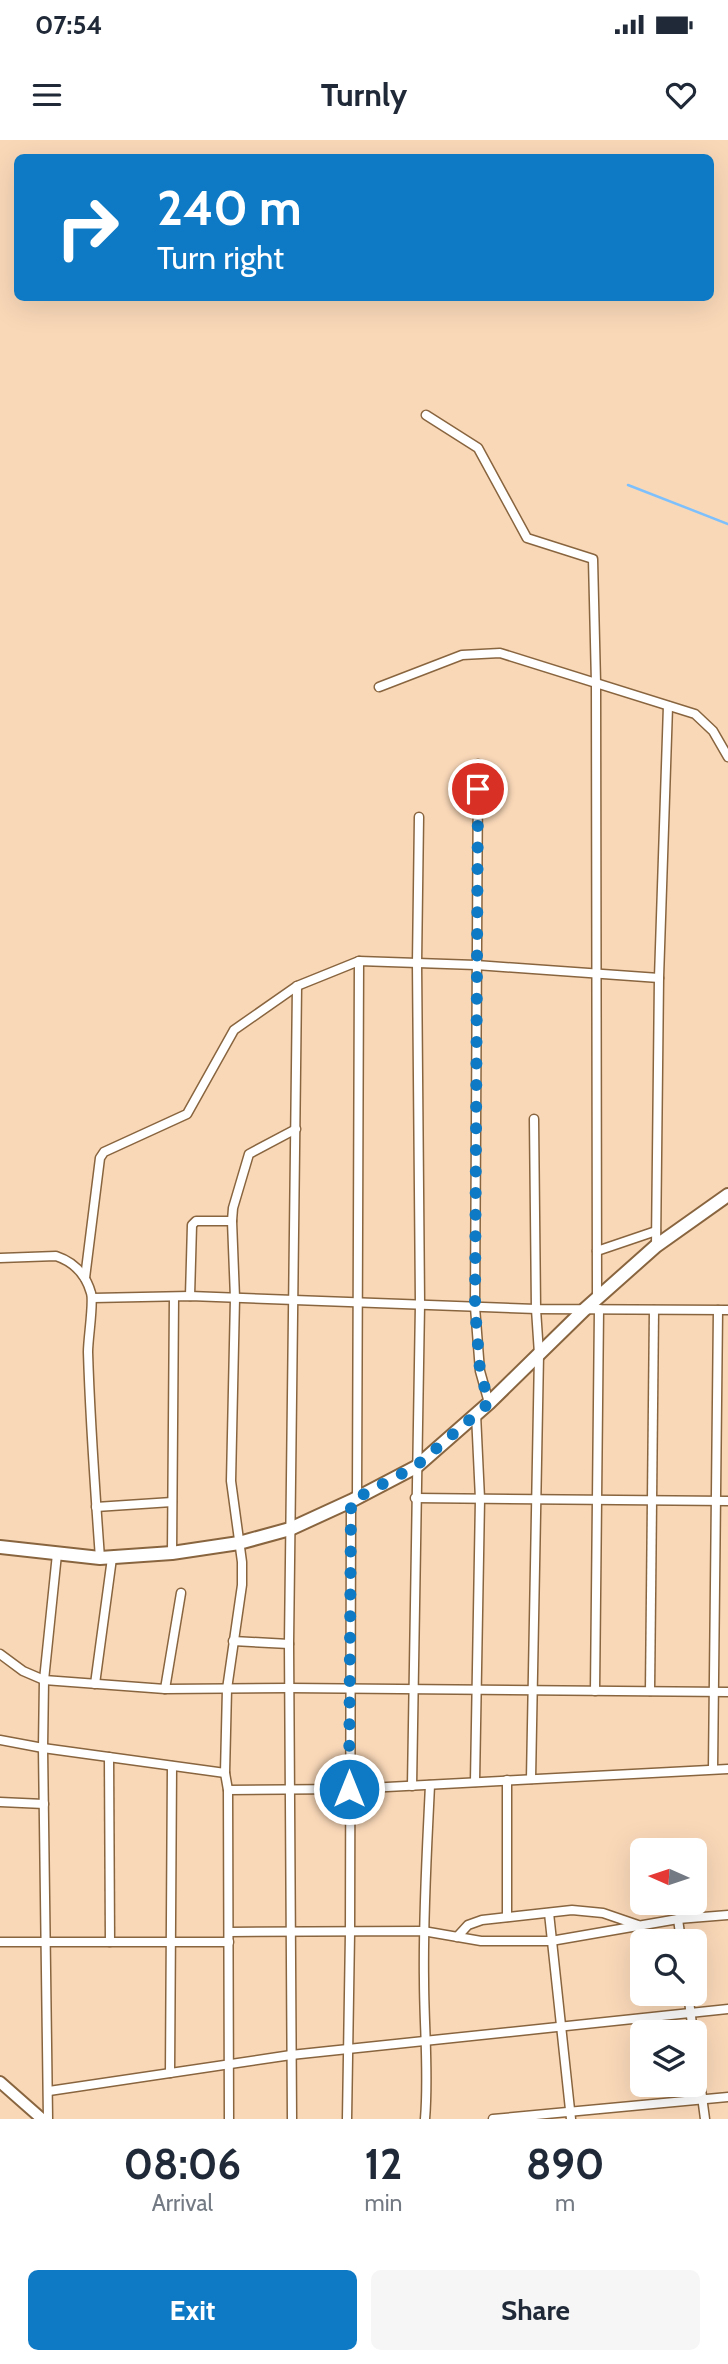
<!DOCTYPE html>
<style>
:root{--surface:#fff;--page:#f6f6f7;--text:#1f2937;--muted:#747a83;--accent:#0e7ac5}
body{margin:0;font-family:Cabin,sans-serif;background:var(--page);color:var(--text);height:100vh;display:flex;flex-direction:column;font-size:26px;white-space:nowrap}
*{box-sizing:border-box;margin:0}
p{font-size:23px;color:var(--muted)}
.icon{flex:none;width:38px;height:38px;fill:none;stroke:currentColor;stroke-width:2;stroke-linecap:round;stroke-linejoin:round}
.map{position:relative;height:1979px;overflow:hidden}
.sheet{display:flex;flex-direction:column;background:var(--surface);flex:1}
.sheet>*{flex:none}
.hud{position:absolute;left:14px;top:14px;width:700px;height:147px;border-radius:10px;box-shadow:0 7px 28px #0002;background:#0e7ac5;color:#fff;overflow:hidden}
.needle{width:46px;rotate:273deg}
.controls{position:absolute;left:630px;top:1698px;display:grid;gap:14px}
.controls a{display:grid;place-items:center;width:77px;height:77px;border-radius:10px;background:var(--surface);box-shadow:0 7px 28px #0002;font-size:35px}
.pin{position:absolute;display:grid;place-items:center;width:60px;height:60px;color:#fff;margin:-30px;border:4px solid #fff;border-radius:50%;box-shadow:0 2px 7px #0007}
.me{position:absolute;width:77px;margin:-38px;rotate:0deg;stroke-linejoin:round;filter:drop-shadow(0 0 5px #0008)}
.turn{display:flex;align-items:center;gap:24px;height:147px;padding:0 28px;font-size:32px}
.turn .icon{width:91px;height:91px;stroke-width:2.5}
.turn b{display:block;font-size:49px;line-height:60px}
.eta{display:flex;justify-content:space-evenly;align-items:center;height:119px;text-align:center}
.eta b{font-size:42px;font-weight:700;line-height:49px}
.button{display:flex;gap:14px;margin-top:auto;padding:14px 28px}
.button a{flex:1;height:80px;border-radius:10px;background:var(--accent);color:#fff;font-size:28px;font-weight:700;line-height:80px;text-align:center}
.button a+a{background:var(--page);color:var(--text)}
.status{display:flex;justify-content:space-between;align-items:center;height:49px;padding:0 35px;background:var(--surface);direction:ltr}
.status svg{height:19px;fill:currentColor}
header{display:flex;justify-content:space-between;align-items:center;height:91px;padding:0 28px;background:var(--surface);font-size:32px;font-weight:700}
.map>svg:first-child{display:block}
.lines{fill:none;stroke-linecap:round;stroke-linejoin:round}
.stream{stroke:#7ec0fb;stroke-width:2.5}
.minor-casing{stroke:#89653f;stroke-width:11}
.secondary-casing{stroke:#89653f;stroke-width:14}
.primary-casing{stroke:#89653f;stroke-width:16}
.minor{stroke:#fff;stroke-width:8}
.secondary{stroke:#fff;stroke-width:10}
.primary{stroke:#fff;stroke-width:12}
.route{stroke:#0e7ac5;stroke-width:12;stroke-dasharray:0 21.6}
</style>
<div class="status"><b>07:54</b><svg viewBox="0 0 49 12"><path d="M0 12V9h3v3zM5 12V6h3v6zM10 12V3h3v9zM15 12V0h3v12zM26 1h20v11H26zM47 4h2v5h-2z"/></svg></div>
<header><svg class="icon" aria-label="menu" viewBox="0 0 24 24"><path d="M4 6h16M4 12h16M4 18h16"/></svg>Turnly<svg class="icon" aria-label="heart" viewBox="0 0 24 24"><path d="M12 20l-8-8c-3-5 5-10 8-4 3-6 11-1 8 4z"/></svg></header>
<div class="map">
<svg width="728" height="1979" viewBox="0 0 728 1979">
<rect width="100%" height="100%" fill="#f9d8b8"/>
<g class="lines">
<path class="stream" d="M628,345L728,384"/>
<defs>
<g id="minor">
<path d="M426,275L478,308L527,398L593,419L596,543L597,1158"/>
<path d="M379,547L462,515L500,513L695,574L713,591L728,617"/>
<path d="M478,624L475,1167L480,1231L489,1263"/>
<path d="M656,1106L659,838L668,566"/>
<path d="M597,1111L656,1091"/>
<path d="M0,1118L56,1116C74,1122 86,1135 91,1153C94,1162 88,1198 88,1212C90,1281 95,1349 100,1418"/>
<path d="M85,1138L100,1018L104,1012L187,974L234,890L297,846L359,821L476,825L659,838"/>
<path d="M190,1156L192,1085L196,1081H232"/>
<path d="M93,1158L190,1156L536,1169L728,1170"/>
<path d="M357,1358L359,821"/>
<path d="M415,1358L728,1361"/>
<path d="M96,1367L172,1362"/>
<path d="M172,1413L174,1157"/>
<path d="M233,1501L289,1504"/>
<path d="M0,1514L23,1531L44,1540L165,1549L289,1548L728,1552"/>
<path d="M95,1544L112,1418"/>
<path d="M165,1549L181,1453"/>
<path d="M595,1551L599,1169"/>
<path d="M650,1551L654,1170"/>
<path d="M0,1600L43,1608L225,1633"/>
<path d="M109,1617L110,1802"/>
<path d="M713,1629L718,1170"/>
<path d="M531,1639L539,1214L536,1169L534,979"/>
<path d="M475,1642L480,1359L476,1274"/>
<path d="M412,1646L420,1164L417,823L419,677"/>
<path d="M228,1650L349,1649L728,1629"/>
<path d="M0,1662L44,1664"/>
<path d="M549,1773L571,1979"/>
<path d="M507,1777V1640"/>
<path d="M678,1779L681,1801"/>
<path d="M229,1792L423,1791L481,1801H551L678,1779L728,1775"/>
<path d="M457,1797L468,1785L482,1780L572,1770L603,1773L638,1785"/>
<path d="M0,1802H229"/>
<path d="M688,1853L693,1892"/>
<path d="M695,1904L705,1979"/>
<path d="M170,1933L172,1626"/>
<path d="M49,1951L291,1915L728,1869"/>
<path d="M48,1979L43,1608L44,1540L57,1414"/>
<path d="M229,1979L228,1650L225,1633L227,1549L242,1445V1422L231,1341L235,1158L232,1081L233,1068L249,1014L296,989"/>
<path d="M292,1979L289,1504L297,846"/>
<path d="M347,1979L350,1793L351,1361"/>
<path d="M425,1979C429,1933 424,1886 424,1839C423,1775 427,1710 430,1645"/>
<path d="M493,1979L728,1957"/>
</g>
<path id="secondary" d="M0,1942L42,1979"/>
<path id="primary" d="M0,1407L100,1418L172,1413L239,1403L290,1389L351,1361L416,1327L489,1263L584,1170L656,1106L728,1055"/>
</defs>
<use href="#minor" class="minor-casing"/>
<use href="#secondary" class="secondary-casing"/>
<use href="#primary" class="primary-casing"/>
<use href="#minor" class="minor"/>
<use href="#secondary" class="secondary"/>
<use href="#primary" class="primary"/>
</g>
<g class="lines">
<path class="route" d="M349,1649L351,1361L416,1326L489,1263L480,1231L475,1167L478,649"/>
</g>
</svg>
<div class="controls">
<a><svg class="needle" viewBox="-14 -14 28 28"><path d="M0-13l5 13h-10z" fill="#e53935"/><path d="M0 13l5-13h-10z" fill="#747a83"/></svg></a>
<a><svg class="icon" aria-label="search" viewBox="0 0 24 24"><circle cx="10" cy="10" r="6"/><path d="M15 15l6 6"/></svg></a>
<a><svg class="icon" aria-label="layers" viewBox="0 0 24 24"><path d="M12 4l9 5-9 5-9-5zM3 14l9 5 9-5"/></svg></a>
</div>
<div class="pin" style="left:478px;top:649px;background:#d93025"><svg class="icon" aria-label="arrive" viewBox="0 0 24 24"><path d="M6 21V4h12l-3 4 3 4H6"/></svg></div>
<svg class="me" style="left:349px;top:1649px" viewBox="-20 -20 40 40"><circle r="17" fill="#0e7ac5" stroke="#fff" stroke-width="3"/><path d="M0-11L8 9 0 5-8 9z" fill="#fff"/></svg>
<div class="hud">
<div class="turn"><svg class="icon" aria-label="right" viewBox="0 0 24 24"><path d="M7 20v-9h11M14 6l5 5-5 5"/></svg><div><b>240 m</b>Turn right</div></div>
</div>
</div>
<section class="sheet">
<div class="eta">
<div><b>08:06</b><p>Arrival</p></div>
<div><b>12</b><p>min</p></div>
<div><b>890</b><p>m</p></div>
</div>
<div class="button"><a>Exit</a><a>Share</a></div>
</section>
